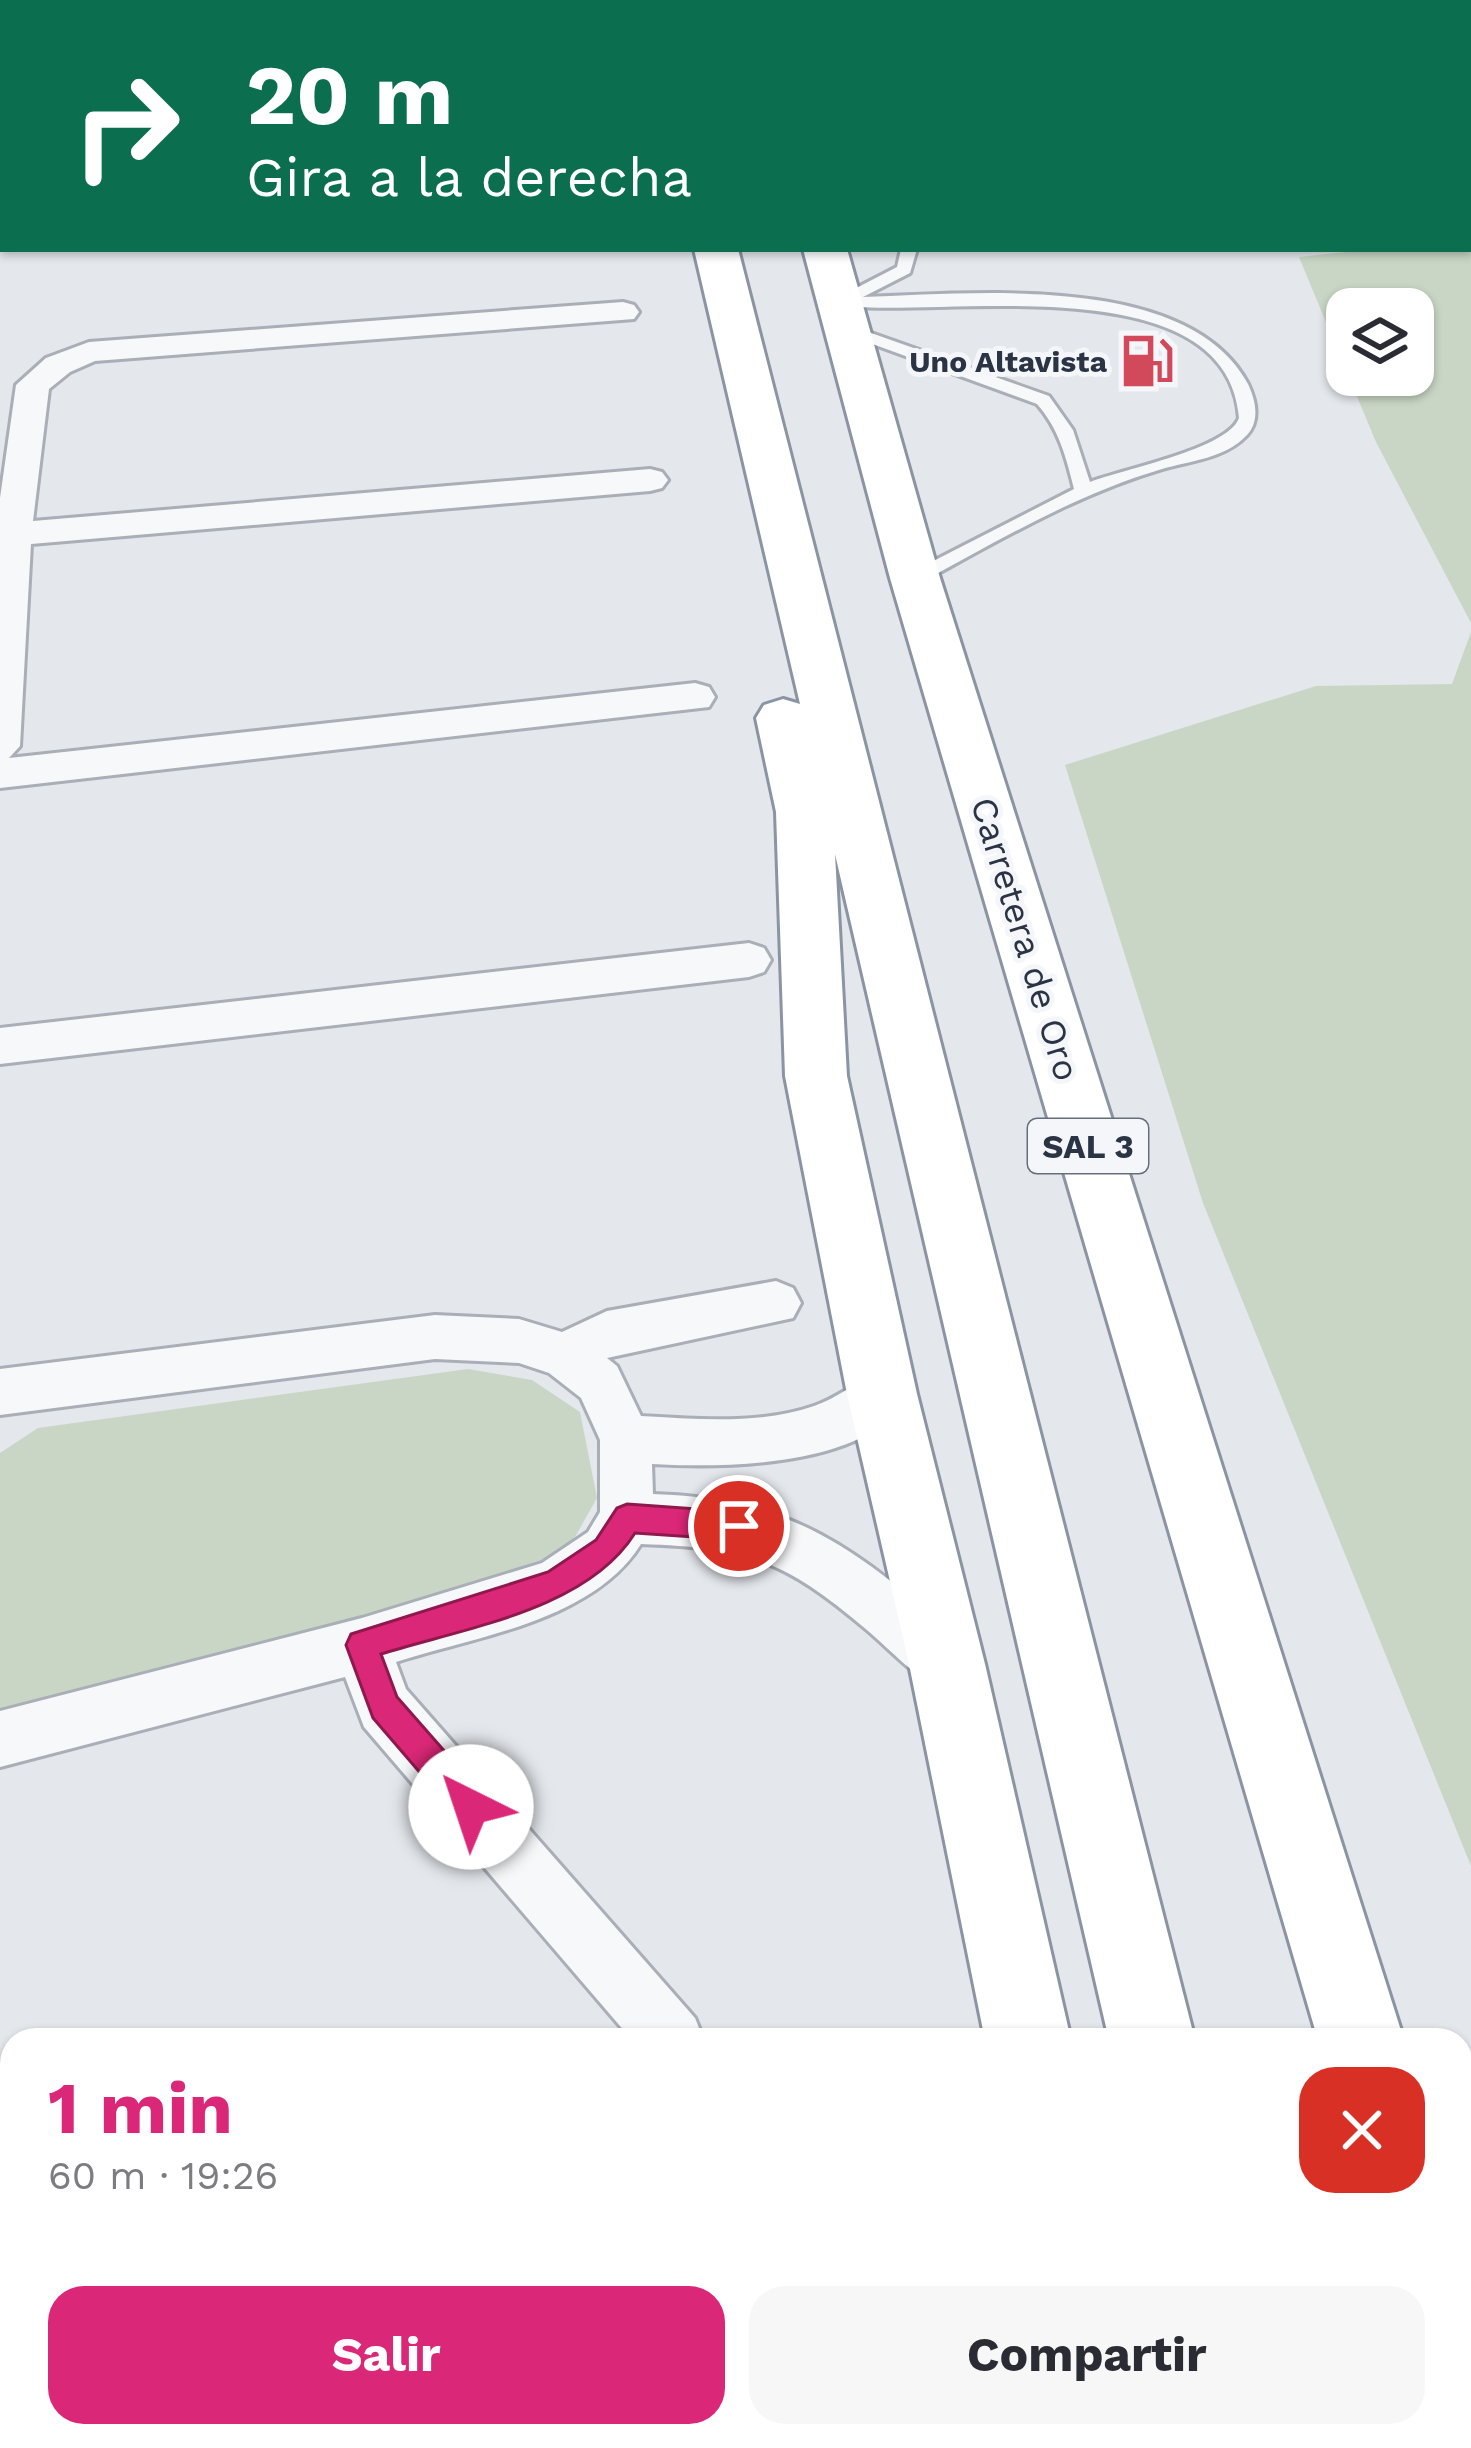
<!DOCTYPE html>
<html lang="es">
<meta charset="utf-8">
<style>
:root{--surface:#fff;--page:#f7f7f7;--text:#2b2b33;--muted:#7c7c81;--accent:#db2777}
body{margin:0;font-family:"Work Sans",sans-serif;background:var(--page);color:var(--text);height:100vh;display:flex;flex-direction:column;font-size:45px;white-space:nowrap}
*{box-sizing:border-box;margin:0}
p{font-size:39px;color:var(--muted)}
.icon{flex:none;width:66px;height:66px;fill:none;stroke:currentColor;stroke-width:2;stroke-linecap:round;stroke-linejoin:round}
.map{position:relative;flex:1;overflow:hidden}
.side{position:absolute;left:0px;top:2028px;width:1473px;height:420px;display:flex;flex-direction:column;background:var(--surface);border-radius:36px 36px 0 0;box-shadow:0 3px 9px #0004}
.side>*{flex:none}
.banner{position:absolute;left:0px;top:0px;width:1473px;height:252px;box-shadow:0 3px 9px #0004;background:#0b6e4f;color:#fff;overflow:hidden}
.buttons{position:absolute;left:1326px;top:288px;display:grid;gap:24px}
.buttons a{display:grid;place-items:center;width:108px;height:108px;border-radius:24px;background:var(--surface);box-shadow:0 3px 9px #0004;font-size:60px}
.pin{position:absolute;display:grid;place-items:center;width:102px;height:102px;color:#fff;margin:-51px;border:6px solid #fff;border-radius:50%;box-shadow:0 3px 12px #0007}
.me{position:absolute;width:132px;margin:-66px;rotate:319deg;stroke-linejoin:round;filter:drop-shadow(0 0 9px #0008)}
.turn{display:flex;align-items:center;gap:42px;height:252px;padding:0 48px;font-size:54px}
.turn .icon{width:156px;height:156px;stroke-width:2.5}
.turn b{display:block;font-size:84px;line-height:102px}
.round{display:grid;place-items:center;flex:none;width:126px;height:126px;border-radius:36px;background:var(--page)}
.head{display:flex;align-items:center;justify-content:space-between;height:204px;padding:0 48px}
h1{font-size:72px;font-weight:700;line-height:90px;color:var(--accent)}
.button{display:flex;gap:24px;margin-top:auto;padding:24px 48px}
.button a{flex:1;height:138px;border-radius:36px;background:var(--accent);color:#fff;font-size:48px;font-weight:700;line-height:138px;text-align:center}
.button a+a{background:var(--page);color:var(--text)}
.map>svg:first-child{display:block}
.green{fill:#c9d6c5}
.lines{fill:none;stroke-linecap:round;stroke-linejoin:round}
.service-casing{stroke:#a9aeb7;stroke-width:6}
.minor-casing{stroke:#a9aeb7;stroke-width:6}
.trunk-casing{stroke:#8b94a3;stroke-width:6}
.service{fill:#f7f8fa;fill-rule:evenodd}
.minor{fill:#f7f8fa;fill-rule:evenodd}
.trunk{fill:#fff;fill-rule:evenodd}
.route{fill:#db2777;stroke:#8e194d;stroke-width:3}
.labels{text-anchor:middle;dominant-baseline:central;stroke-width:10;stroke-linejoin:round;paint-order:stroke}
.far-poi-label{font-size:30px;font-weight:bold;fill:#2b3445;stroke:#f4f6f9;text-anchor:end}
.shield{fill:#f4f6f9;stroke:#676e7b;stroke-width:3}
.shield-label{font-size:33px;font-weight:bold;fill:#2b3445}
.street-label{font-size:36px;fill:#2b3445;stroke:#f4f6f9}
</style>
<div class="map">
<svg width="1471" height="2448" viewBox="0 0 1471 2448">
<rect width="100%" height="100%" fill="#e4e7ec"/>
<g class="green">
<path d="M1471,239V623L1376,442L1348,375H1413V309H1347V373L1299,257L1375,249H1470Z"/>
<path d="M1471,632V1866L1203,1203L1065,765L1316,686L1452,684Z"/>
<path d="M468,1369L532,1380L580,1412L597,1498L575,1537L534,1571L0,1720V1453L38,1428Z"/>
</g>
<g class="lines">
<defs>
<g id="service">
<path d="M817,0H831L832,3H818Z"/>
<path d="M901,249H917L910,273L863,297C971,294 1188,271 1248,384C1256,401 1260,421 1247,435C1226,458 1190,461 1162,469C1077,494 999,540 922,582H908V574L1074,489C1066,457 1059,429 1037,404L845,334V328H857L1049,396L1073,430L1090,482C1123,469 1228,449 1239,418C1227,261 933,320 835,305V299L897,267Z"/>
</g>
<g id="minor">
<rect x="554" y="0" width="28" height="3"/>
<path d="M623,302L634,305L639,312L634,319L95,361L70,372L49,389L33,521L650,469L662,472L668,480L662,488L650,491L31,544L20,746L9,758L695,683L709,687L715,697L709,707L0,788V498L16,385L46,358L89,342Z"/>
<path d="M749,943L764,948L771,960L764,972L749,977L0,1064V1028Z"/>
<path d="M776,1281L793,1288L801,1303L793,1318L607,1358L617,1366L641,1416C698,1419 759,1425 814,1406C838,1398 858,1380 882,1371L900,1378L907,1394C874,1468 721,1468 652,1464L653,1494C799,1498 861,1554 967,1645L975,1664L967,1683L947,1692C916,1679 893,1652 867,1630C783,1559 749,1548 641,1544C593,1621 477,1636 396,1662L406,1689L695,2018L704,2040H632L364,1727L345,1677L0,1767V1711L362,1618L542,1563L588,1532L600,1512V1440L581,1398L549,1373L519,1363L435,1359L0,1415V1369L435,1315L519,1319L562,1332L607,1311Z"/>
<path d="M0,2193L12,2198V2278L0,2273Z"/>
<path d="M102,2436H173L178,2448H107Z"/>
</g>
<g id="trunk">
<path d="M639,0H677L678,3H640Z"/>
<path d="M734,0H772L773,3H735Z"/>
<path d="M694,249H738L1195,2040H1109L835,854L847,1076L917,1394L985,1664L1071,2040H985L909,1664L847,1394L785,1076L776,812L756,718L764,705L783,699L800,704Z"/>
<path d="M803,249H847L940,578L1404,2040H1318L890,578Z"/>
<path d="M1461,2320L1471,2324V2445L1450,2436H1461Z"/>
<path d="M1167,2436H1265L1270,2448H1172Z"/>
</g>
</defs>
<use href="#service" class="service-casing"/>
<use href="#minor" class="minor-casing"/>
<use href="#trunk" class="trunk-casing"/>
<use href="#service" class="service"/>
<use href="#minor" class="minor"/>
<use href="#trunk" class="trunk"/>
</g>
<path class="route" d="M627,1504L739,1512L749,1516L754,1526L749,1536L739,1540L635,1533C587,1610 464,1628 381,1654L397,1697L483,1795L487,1807L483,1818L471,1823L459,1818L373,1718L346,1645L351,1634L548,1572L596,1540L617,1508Z"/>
<defs>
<symbol id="fuel-bare" viewBox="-9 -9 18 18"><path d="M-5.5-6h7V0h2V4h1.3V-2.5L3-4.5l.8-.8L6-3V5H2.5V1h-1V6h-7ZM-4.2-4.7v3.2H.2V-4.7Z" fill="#d1495b" stroke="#f4f6f9" stroke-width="2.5" paint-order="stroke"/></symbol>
</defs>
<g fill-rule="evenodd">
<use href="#fuel-bare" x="1109" y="323" width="76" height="76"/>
</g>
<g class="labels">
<g class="far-poi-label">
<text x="1107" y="361">Uno Altavista</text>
</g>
<rect class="shield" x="1028" y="1119" width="120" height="54" rx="9"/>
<g class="shield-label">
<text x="1088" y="1146">SAL 3</text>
</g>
<g class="street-label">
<text transform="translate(1025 939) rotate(73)">Carretera de Oro</text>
</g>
</g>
</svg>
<div class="buttons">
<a><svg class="icon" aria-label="layers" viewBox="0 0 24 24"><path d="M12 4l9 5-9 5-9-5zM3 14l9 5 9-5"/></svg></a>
</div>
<div class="pin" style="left:739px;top:1526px;background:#d93025"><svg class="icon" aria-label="arrive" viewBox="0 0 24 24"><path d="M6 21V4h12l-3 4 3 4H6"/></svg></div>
<svg class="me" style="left:471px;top:1807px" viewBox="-20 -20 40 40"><circle r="19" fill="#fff"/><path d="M0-13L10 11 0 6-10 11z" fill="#db2777"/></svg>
<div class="banner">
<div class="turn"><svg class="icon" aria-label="right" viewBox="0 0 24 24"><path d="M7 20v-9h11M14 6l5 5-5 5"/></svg><div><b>20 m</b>Gira a la derecha</div></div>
</div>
<section class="side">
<div class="head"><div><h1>1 min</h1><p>60 m · 19:26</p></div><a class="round" style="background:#d93025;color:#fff"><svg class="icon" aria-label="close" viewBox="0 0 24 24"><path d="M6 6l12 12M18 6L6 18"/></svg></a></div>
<div class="button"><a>Salir</a><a>Compartir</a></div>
</section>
</div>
